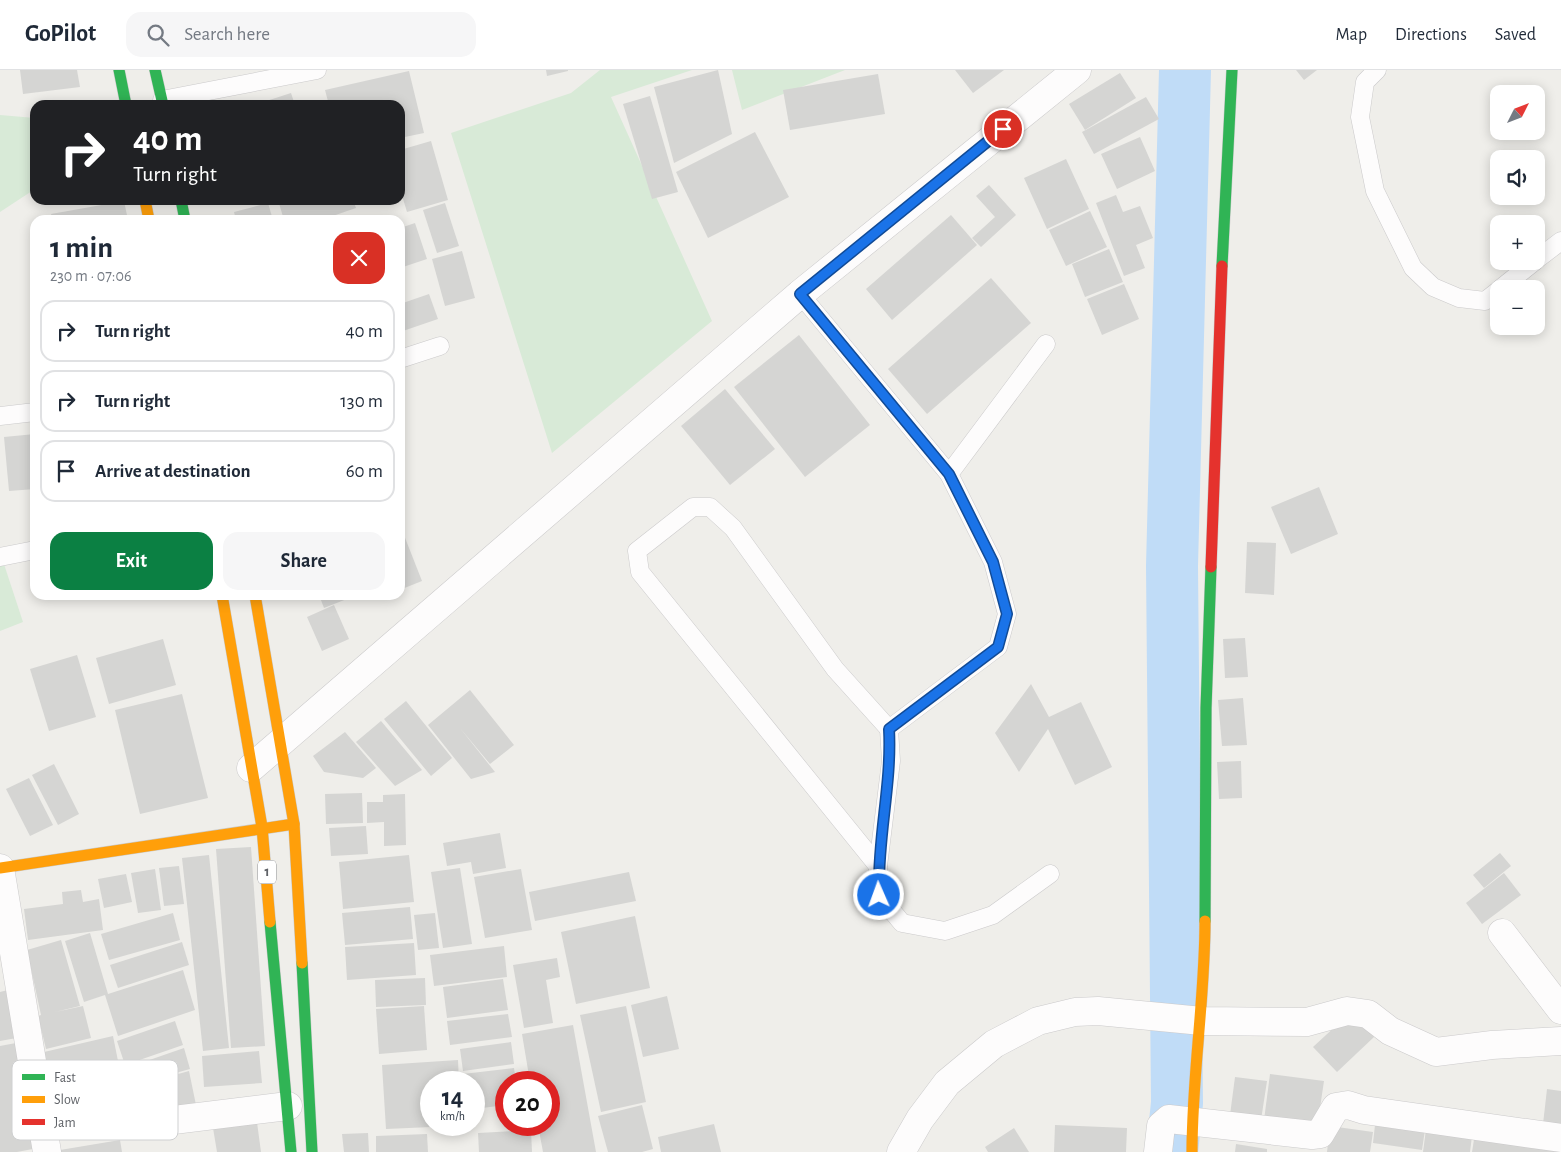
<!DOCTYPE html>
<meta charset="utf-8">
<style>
:root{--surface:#fff;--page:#f6f6f7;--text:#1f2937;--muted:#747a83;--line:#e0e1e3;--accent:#0b8043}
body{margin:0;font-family:"Alegreya Sans",sans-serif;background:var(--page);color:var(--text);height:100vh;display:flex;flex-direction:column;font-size:19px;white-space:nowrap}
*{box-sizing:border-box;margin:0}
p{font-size:16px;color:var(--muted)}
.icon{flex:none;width:28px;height:28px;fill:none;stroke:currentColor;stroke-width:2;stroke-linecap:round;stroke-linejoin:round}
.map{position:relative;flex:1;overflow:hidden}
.details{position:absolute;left:30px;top:145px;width:375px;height:385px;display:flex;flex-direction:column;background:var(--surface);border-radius:15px;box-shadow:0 2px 12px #0003}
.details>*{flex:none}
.hud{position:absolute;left:30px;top:30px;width:375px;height:105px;border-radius:15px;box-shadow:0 2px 12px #0003;background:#202124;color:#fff;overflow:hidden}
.needle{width:32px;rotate:48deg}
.buttons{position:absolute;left:1490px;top:15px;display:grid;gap:10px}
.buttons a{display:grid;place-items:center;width:55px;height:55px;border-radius:10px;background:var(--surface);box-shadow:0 2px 12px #0003;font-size:25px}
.speed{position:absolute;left:420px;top:1001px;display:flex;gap:10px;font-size:25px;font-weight:700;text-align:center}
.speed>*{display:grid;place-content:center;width:65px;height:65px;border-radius:50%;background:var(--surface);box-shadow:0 2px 12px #0003;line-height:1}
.speed small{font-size:12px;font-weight:400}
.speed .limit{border:8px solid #d22;background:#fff;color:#111}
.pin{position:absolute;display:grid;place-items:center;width:42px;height:42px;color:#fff;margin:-21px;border:2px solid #fff;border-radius:50%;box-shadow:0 1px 5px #0007}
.me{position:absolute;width:55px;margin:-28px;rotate:358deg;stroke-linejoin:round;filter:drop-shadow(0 0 4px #0008)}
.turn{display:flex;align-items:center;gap:18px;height:105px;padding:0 20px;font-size:22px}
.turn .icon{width:65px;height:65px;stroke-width:2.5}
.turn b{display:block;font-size:35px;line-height:42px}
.round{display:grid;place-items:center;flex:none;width:52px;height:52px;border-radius:15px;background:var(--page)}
.overview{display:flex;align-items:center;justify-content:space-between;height:85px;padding:0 20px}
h1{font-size:30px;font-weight:600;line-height:38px}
.action{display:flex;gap:10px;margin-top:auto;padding:10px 20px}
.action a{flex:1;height:58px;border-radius:15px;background:var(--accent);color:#fff;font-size:20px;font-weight:600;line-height:58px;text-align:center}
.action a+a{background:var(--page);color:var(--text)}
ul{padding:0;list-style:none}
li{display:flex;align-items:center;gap:15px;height:62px;margin:0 10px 8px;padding:0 10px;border:2px solid var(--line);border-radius:15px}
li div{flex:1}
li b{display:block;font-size:19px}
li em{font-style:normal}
header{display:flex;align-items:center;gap:30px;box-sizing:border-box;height:70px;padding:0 25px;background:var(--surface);border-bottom:1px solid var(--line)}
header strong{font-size:24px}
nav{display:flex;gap:28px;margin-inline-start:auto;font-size:18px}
.search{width:350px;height:45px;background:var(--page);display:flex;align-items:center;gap:12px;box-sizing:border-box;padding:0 18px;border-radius:15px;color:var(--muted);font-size:19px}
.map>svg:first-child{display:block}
.green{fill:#d8ead7}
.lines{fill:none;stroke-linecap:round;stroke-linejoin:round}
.river{stroke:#c0dcf7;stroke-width:52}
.building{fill:#d5d5d3}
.lane-casing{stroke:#cbcacb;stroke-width:19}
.street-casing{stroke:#cbcacb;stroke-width:29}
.fast-casing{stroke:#cacaca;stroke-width:12}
.slow-casing{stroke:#cacaca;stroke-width:12}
.jam-casing{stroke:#cacaca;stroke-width:12}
.lane{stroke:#fdfcfc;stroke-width:18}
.street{stroke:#fdfcfc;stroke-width:28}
.fast{stroke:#30b455;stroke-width:11}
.slow{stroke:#ff9f0a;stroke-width:11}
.jam{stroke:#e5322d;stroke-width:11}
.route-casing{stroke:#114b97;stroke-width:12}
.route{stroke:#1a73e8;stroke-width:9}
.labels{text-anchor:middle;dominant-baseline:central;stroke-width:4;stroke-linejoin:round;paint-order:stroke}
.shield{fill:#fff;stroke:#8f9195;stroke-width:1}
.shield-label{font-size:14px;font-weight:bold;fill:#5f6267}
.key{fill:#fff;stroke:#cfd0d1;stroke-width:1}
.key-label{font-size:14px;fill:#5f6267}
</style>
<header>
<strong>GoPilot</strong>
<div class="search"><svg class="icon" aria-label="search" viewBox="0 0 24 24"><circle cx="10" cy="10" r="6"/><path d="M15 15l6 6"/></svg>Search here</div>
<nav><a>Map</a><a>Directions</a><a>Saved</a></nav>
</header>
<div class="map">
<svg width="1561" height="1082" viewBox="0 0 1561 1082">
<rect width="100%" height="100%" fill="#efeeea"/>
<g class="green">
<path d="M600,0H692L611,27L712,251L552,383L451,63L571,23Z"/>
<path d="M732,0H845L742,40Z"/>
<path d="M0,45L35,48V119L0,142Z"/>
<path d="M0,482L23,552L0,561Z"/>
</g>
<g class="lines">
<path class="river" d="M1172,1082L1177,1033L1172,496L1185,0"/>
</g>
<g class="building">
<path d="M20,0H77L80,17L23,24Z"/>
<path d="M546,0H568V1L547,6Z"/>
<path d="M718,0L732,64L674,93L654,17Z"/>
<path d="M955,0H1004L973,23Z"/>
<path d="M1296,0H1317L1304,10Z"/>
<path d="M409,1L424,63L400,68V35H329L325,20Z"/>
<path d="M1120,3L1136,28L1085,60L1069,34Z"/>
<path d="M878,4L885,44L790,60L783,20Z"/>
<path d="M291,23L295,35H254Z"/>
<path d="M650,26L678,122L652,129L623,34Z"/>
<path d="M1146,27L1159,49L1094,84L1082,62Z"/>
<path d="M755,62L789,127L708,168L676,102Z"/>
<path d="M1140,67L1155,101L1117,119L1101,84Z"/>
<path d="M431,71L448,130L407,142L400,119V80Z"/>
<path d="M1066,89L1089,139L1047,159L1024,108Z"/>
<path d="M989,115L1016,145L981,177L972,168L995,147L976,126Z"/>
<path d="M1116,125L1123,142L1140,136L1153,168L1136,175L1145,198L1124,206L1096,133Z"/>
<path d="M278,130H353L356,138L321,150H284Z"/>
<path d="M124,131L128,150H53L51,144Z"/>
<path d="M268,133L273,150H236L234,142Z"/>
<path d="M445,133L459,176L437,183L423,140Z"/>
<path d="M1090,141L1107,177L1066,196L1049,160Z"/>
<path d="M951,145L977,175L892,250L866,219Z"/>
<path d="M415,153L427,189L400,198V158Z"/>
<path d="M1109,179L1123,212L1085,227L1072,194Z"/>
<path d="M462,181L475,228L445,236L432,189Z"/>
<path d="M991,208L1031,253L927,344L888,299Z"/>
<path d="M1124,214L1139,249L1102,265L1087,229Z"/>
<path d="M400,217L405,231L400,233Z"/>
<path d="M429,224L438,249L400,262V234Z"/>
<path d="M799,265L870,355L805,407L734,317Z"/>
<path d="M725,319L775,379L730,415L681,356Z"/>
<path d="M35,364V419L9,421L4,367Z"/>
<path d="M1319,417L1338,464L1291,484L1271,437Z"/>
<path d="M400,455L422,511L402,519L400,513Z"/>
<path d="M1247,472L1276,473L1274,525L1245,523Z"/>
<path d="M319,525H357L324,538Z"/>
<path d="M334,535L349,569L322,581L307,547Z"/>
<path d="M1245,568L1248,607L1225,608L1223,569Z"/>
<path d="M163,569L176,615L109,634L96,588Z"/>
<path d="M77,585L96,647L49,661L30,599Z"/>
<path d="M1031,614L1049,647L1081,632L1112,697L1075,715L1048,659L1019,702L995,663Z"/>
<path d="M470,620L514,675L490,694L460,658L495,702L471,709L428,655Z"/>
<path d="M182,624L208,728L140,744L115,640Z"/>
<path d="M1243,628L1247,675L1222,676L1218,630Z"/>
<path d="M406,631L452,688L431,706L384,649Z"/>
<path d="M381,651L422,700L395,716L356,672Z"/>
<path d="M345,662L376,698L363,708L324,702L313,686Z"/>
<path d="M1241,691L1242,728L1219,729L1217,692Z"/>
<path d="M54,694L79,744L58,755L32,705Z"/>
<path d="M29,708L53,755L30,766L6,719Z"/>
<path d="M362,723L363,753L326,754L325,724Z"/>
<path d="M405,724L406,775L384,776V752L367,753V732H383V725Z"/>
<path d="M366,756L368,784L331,786L329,758Z"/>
<path d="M500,763L506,798L473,804L471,792L447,796L443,773Z"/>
<path d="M251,777L265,976L231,978L216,779Z"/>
<path d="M1500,783L1511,796L1484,818L1473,805Z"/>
<path d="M209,785L229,978L203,981L182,788Z"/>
<path d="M409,785L414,832L343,839L339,792Z"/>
<path d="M179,796L184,834L164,836L159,798Z"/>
<path d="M460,798L472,874L443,878L431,802Z"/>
<path d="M155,799L161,840L138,843L131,803Z"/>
<path d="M521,799L532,860L485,868L474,807Z"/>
<path d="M629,802L636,831L535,851L529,822Z"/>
<path d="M1504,803L1521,825L1482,854L1466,833Z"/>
<path d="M126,804L132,832L104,838L98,809Z"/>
<path d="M81,820L83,832L99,829L103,860L28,870L24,839L63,834L62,822Z"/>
<path d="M410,837L413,869L345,875L342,843Z"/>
<path d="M173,843L180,870L109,890L101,864Z"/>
<path d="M435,843L439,878L418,880L414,845Z"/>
<path d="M635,846L650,918L576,934L561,862Z"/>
<path d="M90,863L108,924L183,900L195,940L118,966L105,925L84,932L65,871Z"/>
<path d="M61,870L80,936L55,942L83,936L91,968L46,979L38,946L41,945L27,880Z"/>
<path d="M182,872L189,895L118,918L110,895Z"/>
<path d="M414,873L416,905L347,910L345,877Z"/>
<path d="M504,876L507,907L434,916L430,885Z"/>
<path d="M557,888L560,907L546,910L553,953L524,958L513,895Z"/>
<path d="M425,908L426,935L376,937L375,910Z"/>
<path d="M503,909L508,940L447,948L443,917Z"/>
<path d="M12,919L22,967L0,971V922Z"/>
<path d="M667,926L679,979L643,987L631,935Z"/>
<path d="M424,936L427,980L379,984L376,939Z"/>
<path d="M626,936L646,1032L601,1042L580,945Z"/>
<path d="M1351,942L1374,967L1337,1002L1313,977Z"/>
<path d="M508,944L512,967L450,975L447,951Z"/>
<path d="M175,951L183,975L125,995L117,971Z"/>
<path d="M573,955L596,1082H543L538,1055H549V1012H530L522,964Z"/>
<path d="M113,966L118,991L49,1006L44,982Z"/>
<path d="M511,972L514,994L463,1001L460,979Z"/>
<path d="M16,973L38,1078L17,1082H0V976Z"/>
<path d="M184,978L190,999L139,1013L135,995Z"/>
<path d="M259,981L262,1013L204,1017L202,986Z"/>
<path d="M458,990L459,1012H431V1057L386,1059L382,995Z"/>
<path d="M514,998L516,1012H506V1035L474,1039V1012H464L463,1004Z"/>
<path d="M189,1001L196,1035L147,1044L142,1014Z"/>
<path d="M1270,1004L1324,1011L1317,1058L1264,1050Z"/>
<path d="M1235,1007L1267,1011L1261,1050L1230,1045Z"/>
<path d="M1547,1019L1561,1021V1056L1543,1054Z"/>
<path d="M642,1035L653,1079L642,1082H608L598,1046Z"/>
<path d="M256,1045L261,1082H217L212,1052Z"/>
<path d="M1376,1046L1426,1053L1422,1080L1373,1073Z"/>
<path d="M1427,1052L1473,1058L1470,1082H1423Z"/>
<path d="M714,1054L721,1082H661L658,1067Z"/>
<path d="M1055,1055L1127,1058L1126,1082H1054Z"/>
<path d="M1330,1056L1373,1062L1370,1082H1327Z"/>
<path d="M1476,1057L1561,1077V1082H1472Z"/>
<path d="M1014,1058L1029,1082H988L985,1077Z"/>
<path d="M531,1060L532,1082H479L478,1063Z"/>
<path d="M368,1063L369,1082H344L342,1064Z"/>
<path d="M427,1064L428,1082H376V1066Z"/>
<path d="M120,1070L122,1082H61L60,1080Z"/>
<path d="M1236,1074L1267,1079V1082H1235Z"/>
</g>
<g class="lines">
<defs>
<g id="lane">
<path d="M1377,0L1365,12L1360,47L1375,121L1413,198L1433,217L1459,228L1485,231L1499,220"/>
<path d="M162,30L317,0"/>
<path d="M1536,190L1561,171"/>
<path d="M1500,219L1535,191"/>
<path d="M800,224L949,404"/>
<path d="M1046,274L949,404L993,492L1007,544L998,577L889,659L891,691L878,796L879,825L902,853L945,861L993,845L1050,804"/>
<path d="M400,289L440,276"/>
<path d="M0,346L35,342"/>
<path d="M0,487L35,480"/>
<path d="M878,796L640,502L637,481L693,437H710L733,458L835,599L889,659"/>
</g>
<g id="street">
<path d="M251,698L800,224L1077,0"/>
<path d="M0,798L47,1082"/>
<path d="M1502,863L1561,940"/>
<path d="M133,1055L288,1036"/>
<path d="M901,1082L920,1049L947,1013L994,974L1038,951L1075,942L1098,941L1202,951L1307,952L1347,941L1368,944L1390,961L1436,982L1492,975L1561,971"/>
<path d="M1158,1082L1161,1056L1169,1049L1312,1065L1320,1064L1336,1037L1348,1035L1364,1040L1561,1068"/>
</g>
<g id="fast">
<path d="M119,0L126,35"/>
<path d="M155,0L163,35"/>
<path d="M181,130L185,150"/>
<path d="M1222,196L1232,0"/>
<path d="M1205,851L1206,638L1211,497"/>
<path d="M270,852L291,1082"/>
<path d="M302,893L312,1082"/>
</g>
<g id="slow">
<path d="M145,130L149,150"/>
<path d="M222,525L262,757L270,852"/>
<path d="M255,525L294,754L302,893"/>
<path d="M0,798L294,754"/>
<path d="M1192,1082C1192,1005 1205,928 1205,851"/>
</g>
<path id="jam" d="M1211,497L1222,196"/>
</defs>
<use href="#lane" class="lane-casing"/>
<use href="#street" class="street-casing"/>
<use href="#fast" class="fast-casing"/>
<use href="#slow" class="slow-casing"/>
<use href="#jam" class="jam-casing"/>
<use href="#lane" class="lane"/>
<use href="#street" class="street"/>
<use href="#fast" class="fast"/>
<use href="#slow" class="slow"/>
<use href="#jam" class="jam"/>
</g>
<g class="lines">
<defs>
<path id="route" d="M879,825C877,769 892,715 889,659L998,577L1007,544L993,492L949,404L800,224L1003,59"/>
</defs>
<use href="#route" class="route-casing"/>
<use href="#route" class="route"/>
</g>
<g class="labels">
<rect class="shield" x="258" y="790.5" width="18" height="23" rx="4"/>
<g class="shield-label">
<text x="267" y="802">1</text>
</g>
</g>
<rect x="12" y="990" width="166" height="80" rx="8" class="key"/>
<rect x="22" y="1004" width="23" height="6" fill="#30b455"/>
<rect x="22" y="1026" width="23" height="7" fill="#ff9f0a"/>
<rect x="22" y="1049" width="23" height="6" fill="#e5322d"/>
<g class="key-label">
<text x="54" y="1012">Fast</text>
<text x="54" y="1034">Slow</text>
<text x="54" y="1057">Jam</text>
</g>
</svg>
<div class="buttons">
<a><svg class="needle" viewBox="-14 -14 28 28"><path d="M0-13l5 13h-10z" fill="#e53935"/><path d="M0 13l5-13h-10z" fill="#747a83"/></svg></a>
<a><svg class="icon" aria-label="sound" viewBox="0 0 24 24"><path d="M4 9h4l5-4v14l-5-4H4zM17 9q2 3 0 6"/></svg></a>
<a>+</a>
<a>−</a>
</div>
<div class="speed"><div>14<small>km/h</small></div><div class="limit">20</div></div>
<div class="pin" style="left:1003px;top:59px;background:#d93025"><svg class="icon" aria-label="arrive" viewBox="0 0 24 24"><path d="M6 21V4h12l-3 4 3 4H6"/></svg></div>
<svg class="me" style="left:879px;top:825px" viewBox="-20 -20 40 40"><circle r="17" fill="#1a73e8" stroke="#fff" stroke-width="3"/><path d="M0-11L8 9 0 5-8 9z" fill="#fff"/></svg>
<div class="hud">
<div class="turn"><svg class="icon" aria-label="right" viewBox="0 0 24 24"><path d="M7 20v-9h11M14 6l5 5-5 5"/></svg><div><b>40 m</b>Turn right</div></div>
</div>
<section class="details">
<div class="overview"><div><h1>1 min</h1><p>230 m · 07:06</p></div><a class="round" style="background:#d93025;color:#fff"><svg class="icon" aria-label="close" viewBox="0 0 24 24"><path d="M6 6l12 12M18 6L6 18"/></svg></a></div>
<ul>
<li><svg class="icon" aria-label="right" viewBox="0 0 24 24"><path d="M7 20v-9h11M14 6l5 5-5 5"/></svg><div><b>Turn right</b></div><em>40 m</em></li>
<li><svg class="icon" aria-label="right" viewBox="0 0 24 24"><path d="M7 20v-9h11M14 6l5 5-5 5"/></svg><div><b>Turn right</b></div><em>130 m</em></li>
<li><svg class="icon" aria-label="arrive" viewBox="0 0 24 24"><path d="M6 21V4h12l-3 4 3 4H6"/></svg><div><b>Arrive at destination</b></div><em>60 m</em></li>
</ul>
<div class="action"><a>Exit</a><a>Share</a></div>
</section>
</div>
